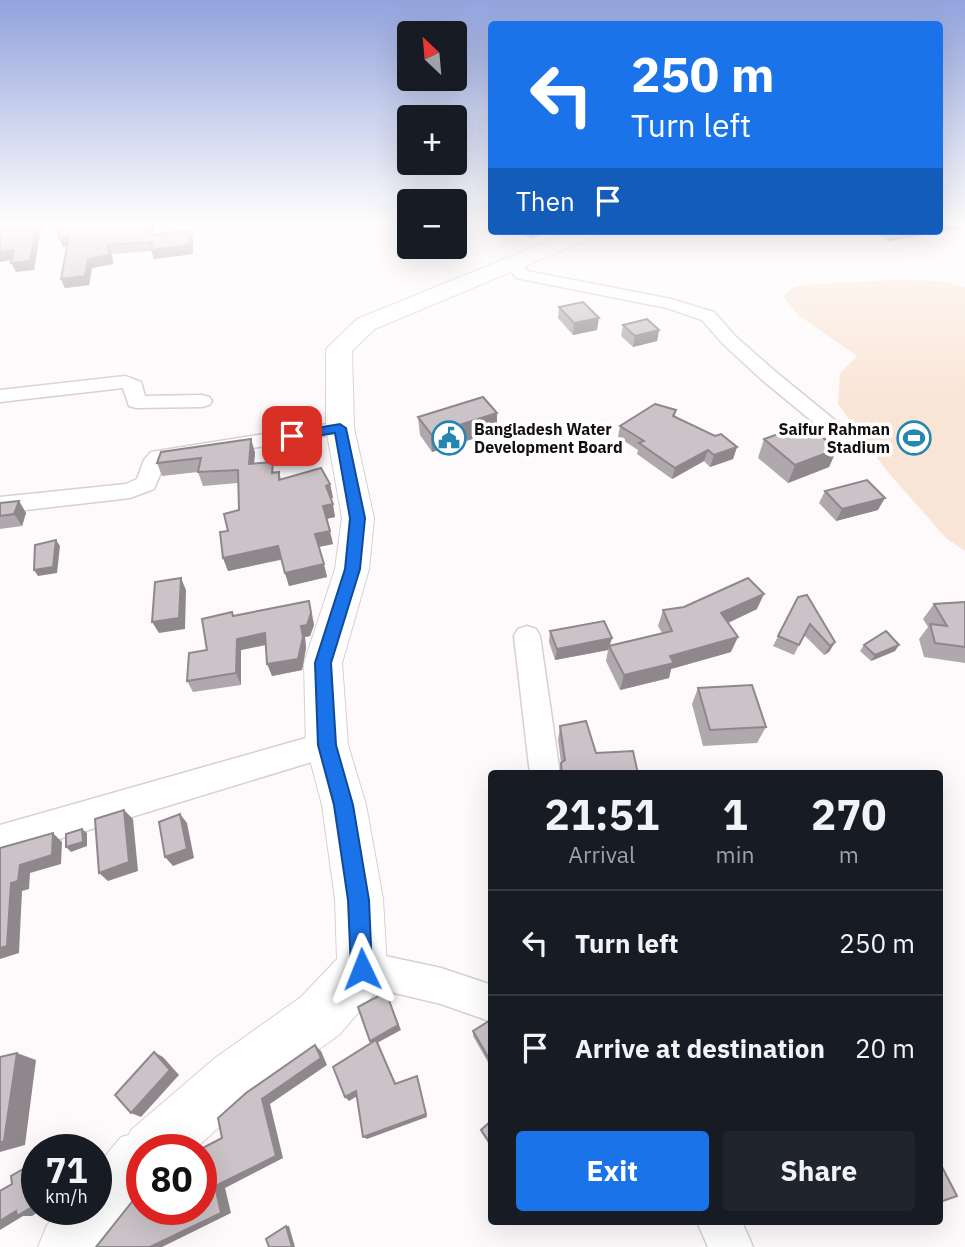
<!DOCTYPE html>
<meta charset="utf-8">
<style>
:root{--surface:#171b24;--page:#20242c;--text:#f1f3f6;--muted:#9ea1a6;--line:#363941;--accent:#1a73e8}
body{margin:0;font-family:"IBM Plex Sans",sans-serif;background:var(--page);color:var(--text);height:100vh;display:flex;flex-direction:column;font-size:26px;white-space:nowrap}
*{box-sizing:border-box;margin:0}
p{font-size:23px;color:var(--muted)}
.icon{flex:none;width:38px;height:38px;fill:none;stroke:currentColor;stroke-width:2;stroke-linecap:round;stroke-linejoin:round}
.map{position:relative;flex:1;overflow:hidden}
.panel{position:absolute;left:488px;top:770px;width:455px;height:455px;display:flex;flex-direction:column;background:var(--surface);border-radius:7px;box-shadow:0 7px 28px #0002}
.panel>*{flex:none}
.banner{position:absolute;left:488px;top:21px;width:455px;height:214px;border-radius:7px;box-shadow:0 7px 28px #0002;background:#1a73e8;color:#fff;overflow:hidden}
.needle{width:46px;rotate:334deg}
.buttons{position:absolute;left:397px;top:21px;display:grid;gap:14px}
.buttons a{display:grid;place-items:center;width:70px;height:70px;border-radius:7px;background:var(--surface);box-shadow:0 7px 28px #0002;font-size:35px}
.speed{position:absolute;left:21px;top:1134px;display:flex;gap:14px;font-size:35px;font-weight:700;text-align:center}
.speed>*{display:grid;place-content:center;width:91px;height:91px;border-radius:50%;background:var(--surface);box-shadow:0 7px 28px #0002;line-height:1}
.speed small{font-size:18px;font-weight:400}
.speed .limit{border:10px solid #d22;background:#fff;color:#111}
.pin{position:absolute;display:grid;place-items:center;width:60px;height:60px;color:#fff;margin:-30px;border-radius:14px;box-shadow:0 4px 10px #0006}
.me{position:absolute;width:77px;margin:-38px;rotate:358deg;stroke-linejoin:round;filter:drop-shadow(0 0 5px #0008)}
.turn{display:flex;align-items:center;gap:24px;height:147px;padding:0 28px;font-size:32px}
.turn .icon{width:91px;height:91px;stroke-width:2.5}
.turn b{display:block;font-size:49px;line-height:60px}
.then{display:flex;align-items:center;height:66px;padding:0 28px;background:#0003;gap:14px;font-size:26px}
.eta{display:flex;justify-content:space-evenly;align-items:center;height:119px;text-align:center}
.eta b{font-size:42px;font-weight:700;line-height:49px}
.action{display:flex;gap:14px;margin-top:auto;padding:14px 28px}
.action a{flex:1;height:80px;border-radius:7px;background:var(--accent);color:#fff;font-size:28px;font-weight:700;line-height:80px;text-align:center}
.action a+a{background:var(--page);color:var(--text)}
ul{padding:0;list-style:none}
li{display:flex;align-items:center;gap:21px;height:105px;padding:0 28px;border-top:2px solid var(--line)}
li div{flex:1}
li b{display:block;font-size:26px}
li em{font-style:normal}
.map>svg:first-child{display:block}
.green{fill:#f9e5d6}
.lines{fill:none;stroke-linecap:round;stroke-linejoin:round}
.minor-casing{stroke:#d9cfd0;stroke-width:3}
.highway-casing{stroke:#d9cfd0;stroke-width:2}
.minor{fill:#fff;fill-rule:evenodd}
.highway{fill:#fff;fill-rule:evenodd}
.wall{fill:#afa8ac}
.shaded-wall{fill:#8e888c}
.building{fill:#cbc3c8;stroke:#8e888c;stroke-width:2}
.route{fill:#1a73e8;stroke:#114b97;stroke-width:2}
.labels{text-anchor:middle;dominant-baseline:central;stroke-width:7;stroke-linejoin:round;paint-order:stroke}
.far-poi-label{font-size:16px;font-weight:bold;fill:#131010;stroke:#fff;text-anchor:start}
</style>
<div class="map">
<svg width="965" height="1247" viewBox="0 0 965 1247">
<rect width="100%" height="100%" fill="#fefafb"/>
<path class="green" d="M894,280L939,281L965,287V551L947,539L887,471L838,404L840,373L857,356L798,315L783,296L792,288L803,285Z"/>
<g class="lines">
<defs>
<g id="minor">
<path d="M514,259L520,261L527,271L671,299L714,312L735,336L776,372L864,444L860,449H846L762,380L723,344L702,320L667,308L516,278L506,264Z"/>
<path d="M125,376L141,382L145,396L202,395L209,397L212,401L209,405L202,407L136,408L129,406L123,388L0,402V390Z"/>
<path d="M340,422L347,424L350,428L347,432L165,463L154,489L130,498L0,513V497L126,484L137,479L144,460L151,452Z"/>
<path d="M527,626L536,629L540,636L560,774H530L514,636L518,629Z"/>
<path d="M327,732L338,736L342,745L338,754L0,857V825Z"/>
<path d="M362,951L441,968L492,985V1022L441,1004L349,982L344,969L349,956Z"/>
<path d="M697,1222H742L753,1247H708Z"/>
</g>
<path id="highway" d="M573,231H603L599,235L375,329L352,351L354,428L374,518L369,569L342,663L348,745L366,805L383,899L387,969L380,987L339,1035L253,1096L194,1150H142V1205L108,1247H38L47,1225L61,1209H96V1167L121,1137L129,1135L131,1130L215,1058L301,997L337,959L335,899L322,805L306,745L304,663L335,569L342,518L326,428V349L357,319Z"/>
</defs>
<use href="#minor" class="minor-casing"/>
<use href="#highway" class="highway-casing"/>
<use href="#minor" class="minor"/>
<use href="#highway" class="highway"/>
</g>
<g class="wall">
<path d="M57,224H153L154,235L193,239V254L154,259L152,251L112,254L113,264L92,268L89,285L65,288L61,279L67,246L63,247Z"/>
<path d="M960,229L888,241L873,231H940Z"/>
<path d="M516,231H550L531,239Z"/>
<path d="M559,307L597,330L573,335L558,318Z"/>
<path d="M623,325L659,330L657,341L633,347L621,336Z"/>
<path d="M676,410L675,417L737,447L733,459L710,467L704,461L672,479L637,454L638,450L618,437L620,426Z"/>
<path d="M497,413V431L432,452L420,435L418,417Z"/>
<path d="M251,439L255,453L254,463L276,472H279L281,479L330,484L333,498H331L335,517L326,519L333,544L319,547L327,577L289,586L281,560L228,571L223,558L228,531L239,510L238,483L203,486L198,472L162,476L157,463Z"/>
<path d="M764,439L837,449L829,467L788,483L758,458Z"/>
<path d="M825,491L878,510L836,521L819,503Z"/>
<path d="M19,501L26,513L22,526L0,529V503Z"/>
<path d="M798,597L835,642L829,652L824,655L804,635L794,655L773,646Z"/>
<path d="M965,602V663L924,657L919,639L928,627L923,619L934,604Z"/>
<path d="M757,609L728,623L731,652L671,669L669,678L620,690L606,661L608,650L555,660L549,642L550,631L612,638L610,645L662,633L658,626L663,610Z"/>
<path d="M232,612L234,616L312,613L314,625L310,636L305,637L306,648L302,670L272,676L266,645L241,650V685L193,692L187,681Z"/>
<path d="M864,645H899L895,651L871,661L860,651Z"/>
<path d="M698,688L766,727L757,743L703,746L692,704Z"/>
<path d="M560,726L596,753L638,774H559L561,762L558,740Z"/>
<path d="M492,1019V1069L473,1036V1031Z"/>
<path d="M492,1120V1149L481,1132V1130Z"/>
<path d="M871,1222H888L884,1223H872Z"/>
</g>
<g class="shaded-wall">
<path d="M36,224H42L34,270L16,272L11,263Z"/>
<path d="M316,224H330L317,229Z"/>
<path d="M940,224H962L960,229L888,241L891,231H940Z"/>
<path d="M190,230L193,239V254L154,259L151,250Z"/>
<path d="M531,231H550L531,239Z"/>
<path d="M69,236L73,245L63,247L59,238Z"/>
<path d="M108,245L112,254L113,264L92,268L89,285L65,288L61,279Z"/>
<path d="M14,250L19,259L0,262V252Z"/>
<path d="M599,318L597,330L573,335L574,323Z"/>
<path d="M659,330L657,341L633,347L635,336Z"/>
<path d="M497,413V431L432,452L431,434Z"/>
<path d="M251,439L255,453L253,477L249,464Z"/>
<path d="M737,447L733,459L710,467L714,455Z"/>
<path d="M837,449L829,467L788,483L795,465Z"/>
<path d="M708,450L704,461L672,479L675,468Z"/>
<path d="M330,484L333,498L329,499L326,486Z"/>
<path d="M885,498L878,510L836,521L842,509Z"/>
<path d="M19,501L26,513L22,526L14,514Z"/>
<path d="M333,504L335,517L326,519L323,506Z"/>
<path d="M330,531L333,544L318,547L315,534Z"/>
<path d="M56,540L60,546L57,573L38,576L34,570Z"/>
<path d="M278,546L282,559L228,571L223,558Z"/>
<path d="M324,564L327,577L289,586L285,573Z"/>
<path d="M181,578L186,590L185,629L159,633L152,622Z"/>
<path d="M764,594L757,609L715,629L721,613Z"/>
<path d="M309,601L314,625L310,636L305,637L306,648L302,670L272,676L267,664Z"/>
<path d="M265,633L269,644L241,650V685L236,673L237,639Z"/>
<path d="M738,637L731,652L671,669L669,678L620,690L624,675L670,656Z"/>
<path d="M612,638L608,650L555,660L557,649Z"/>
<path d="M835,642L829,652L824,655L830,646Z"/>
<path d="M899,645L895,651L871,661L875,655Z"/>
<path d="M124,810L133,819L138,871L108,881L99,873Z"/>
<path d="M180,814L187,823L194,858L173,866L165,857Z"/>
<path d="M82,829L87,833V846L71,852L66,847Z"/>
<path d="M53,833L62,842L61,864L30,873L29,889L22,891L19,953L0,959V948L11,883L20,865Z"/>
<path d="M386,992L401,1030L377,1043L398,1088L370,1041Z"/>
<path d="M315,1045L321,1051L327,1065L270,1104L283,1158L225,1188L231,1213L162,1247H150L215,1186L262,1099Z"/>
<path d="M154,1052L163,1057L179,1075L141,1117L131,1113Z"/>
<path d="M17,1053L36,1060L25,1145L0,1152V1143Z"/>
<path d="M417,1076L427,1117L367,1139L363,1137Z"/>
<path d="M356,1091L359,1095L349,1101L345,1097Z"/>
<path d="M65,1145L77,1147L78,1150H66Z"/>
<path d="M37,1204V1209H43L32,1216H23L0,1230V1221L16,1211Z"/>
<path d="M286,1226H289L295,1247H292Z"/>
</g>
<g class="building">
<path d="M27,224H36L30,261L11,263L14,250L0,252V228H24Z"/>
<path d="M57,224H151L152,235L190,230V245L151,250L152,242L108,245L109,255L88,259L85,276L61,279L69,236L59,238Z"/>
<path d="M583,302L599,318L574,323L559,307Z"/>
<path d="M647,319L659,330L635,336L623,325Z"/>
<path d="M483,397L497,413L431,434L418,417Z"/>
<path d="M655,404L676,410L673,416L715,436L721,434L737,447L714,455L708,450L675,468L639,443L644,441L620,426Z"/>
<path d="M806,424L837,449L795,465L764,439Z"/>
<path d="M251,439L249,464L273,462L272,473L279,472V480L321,468L330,484L326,486L333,504L323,506L330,531L315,534L324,564L285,573L278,546L223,558L220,532L228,531L224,514L239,510L238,470L198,472L201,458L157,463L161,452Z"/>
<path d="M867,480L885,498L842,509L825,491Z"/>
<path d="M19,501L14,514L0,516V503Z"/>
<path d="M56,540L53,567L34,570L35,545Z"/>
<path d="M181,578L179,618L152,622L155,582Z"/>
<path d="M748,578L764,594L721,613L738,637L670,656L674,663L624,675L609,646L672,631L663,610L684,607Z"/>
<path d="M807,595L835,642L830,646L810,624L799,645L778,636L798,597Z"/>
<path d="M309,601L311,613L307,625L301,626L303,637L298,659L267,664L265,633L237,639L236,673L187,681L189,653L207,650L202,619L232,612L233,616Z"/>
<path d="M965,602V647L935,643L930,624L947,626L934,604Z"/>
<path d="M604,621L612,638L557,649L550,631Z"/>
<path d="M886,631L899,645L875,655L864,645Z"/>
<path d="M752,685L766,727L710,730L698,688Z"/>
<path d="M586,721L596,753L633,751L638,774H562L561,763L565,760L560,726Z"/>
<path d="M124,810L129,862L99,873L95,819Z"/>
<path d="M180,814L187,849L165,857L159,822Z"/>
<path d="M82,829L83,842L66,847V834Z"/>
<path d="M53,833L52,855L20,865L18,881L11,883L7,946L0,948V848Z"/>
<path d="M386,992L398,1025L370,1041L358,1007Z"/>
<path d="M492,1019V1064L473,1031Z"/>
<path d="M376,1040L395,1084L417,1076L426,1114L363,1137L356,1091L345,1097L333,1067Z"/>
<path d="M315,1045L321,1058L262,1099L276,1156L215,1186L221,1213L150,1247H96L135,1198L134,1183L142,1179V1209H201V1150H199L222,1138L218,1118L246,1093Z"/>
<path d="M154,1052L170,1070L131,1113L115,1095Z"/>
<path d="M17,1053L4,1141L0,1143V1057Z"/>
<path d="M492,1120V1146L481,1130Z"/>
<path d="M65,1145L66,1150H56Z"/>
<path d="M37,1161V1204L17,1216L16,1211L0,1221V1191L12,1184L11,1176Z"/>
<path d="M940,1163L957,1196L940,1202Z"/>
<path d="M286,1226L292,1247H269L266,1239Z"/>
</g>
<linearGradient id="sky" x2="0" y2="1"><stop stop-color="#92a3dd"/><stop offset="0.56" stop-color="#fffdfd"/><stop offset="1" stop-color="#fffdfd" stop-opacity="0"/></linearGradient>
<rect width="965" height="399" fill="url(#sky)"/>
<path class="route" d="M340,424L346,428L365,518L360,569L331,663L336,745L353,805L369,900L372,969L369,976L362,980L354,976L351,969L348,900L334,805L318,745L315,663L345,569L350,518L335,433L292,440L285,436L292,432Z"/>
<defs>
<symbol id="civic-ring" viewBox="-11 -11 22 22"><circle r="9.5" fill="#fff" stroke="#2486b1" stroke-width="1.5"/><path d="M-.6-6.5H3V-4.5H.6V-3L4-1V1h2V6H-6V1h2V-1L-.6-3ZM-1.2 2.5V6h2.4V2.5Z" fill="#2486b1"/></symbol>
<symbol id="stadium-ring" viewBox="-11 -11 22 22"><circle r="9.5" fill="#fff" stroke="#2486b1" stroke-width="1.5"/><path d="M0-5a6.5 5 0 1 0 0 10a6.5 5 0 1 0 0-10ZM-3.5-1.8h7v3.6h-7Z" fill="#2486b1"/></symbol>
</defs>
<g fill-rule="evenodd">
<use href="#civic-ring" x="430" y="419" width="38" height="38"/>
<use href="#stadium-ring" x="895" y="419" width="38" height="38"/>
</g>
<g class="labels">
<g class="far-poi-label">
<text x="474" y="429">Bangladesh Water<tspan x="474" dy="18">Development Board</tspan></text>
<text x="890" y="429" text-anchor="end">Saifur Rahman<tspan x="890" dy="18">Stadium</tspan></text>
</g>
</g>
</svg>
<div class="buttons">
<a><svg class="needle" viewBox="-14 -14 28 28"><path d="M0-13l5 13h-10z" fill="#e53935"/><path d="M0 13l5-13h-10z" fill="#9ea1a6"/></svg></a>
<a>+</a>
<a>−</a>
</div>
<div class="speed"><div>71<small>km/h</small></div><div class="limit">80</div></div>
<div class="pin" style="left:292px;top:436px;background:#d93025"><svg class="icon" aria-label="arrive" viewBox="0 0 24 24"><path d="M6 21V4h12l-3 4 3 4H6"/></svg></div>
<svg class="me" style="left:362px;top:969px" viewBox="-20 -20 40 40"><path d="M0-17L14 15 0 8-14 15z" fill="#1a73e8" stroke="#fff" stroke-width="4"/></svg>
<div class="banner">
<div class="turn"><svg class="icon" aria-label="left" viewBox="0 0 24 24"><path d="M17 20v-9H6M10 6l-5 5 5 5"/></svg><div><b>250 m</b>Turn left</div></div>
<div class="then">Then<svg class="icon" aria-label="arrive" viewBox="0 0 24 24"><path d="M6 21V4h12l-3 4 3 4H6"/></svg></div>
</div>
<section class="panel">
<div class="eta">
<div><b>21:51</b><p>Arrival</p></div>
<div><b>1</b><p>min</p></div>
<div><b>270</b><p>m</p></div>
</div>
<ul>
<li><svg class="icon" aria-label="left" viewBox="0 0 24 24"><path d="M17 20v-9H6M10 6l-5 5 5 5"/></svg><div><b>Turn left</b></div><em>250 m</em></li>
<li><svg class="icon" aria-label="arrive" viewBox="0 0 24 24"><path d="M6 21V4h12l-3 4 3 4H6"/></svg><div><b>Arrive at destination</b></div><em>20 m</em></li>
</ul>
<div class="action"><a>Exit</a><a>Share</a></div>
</section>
</div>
